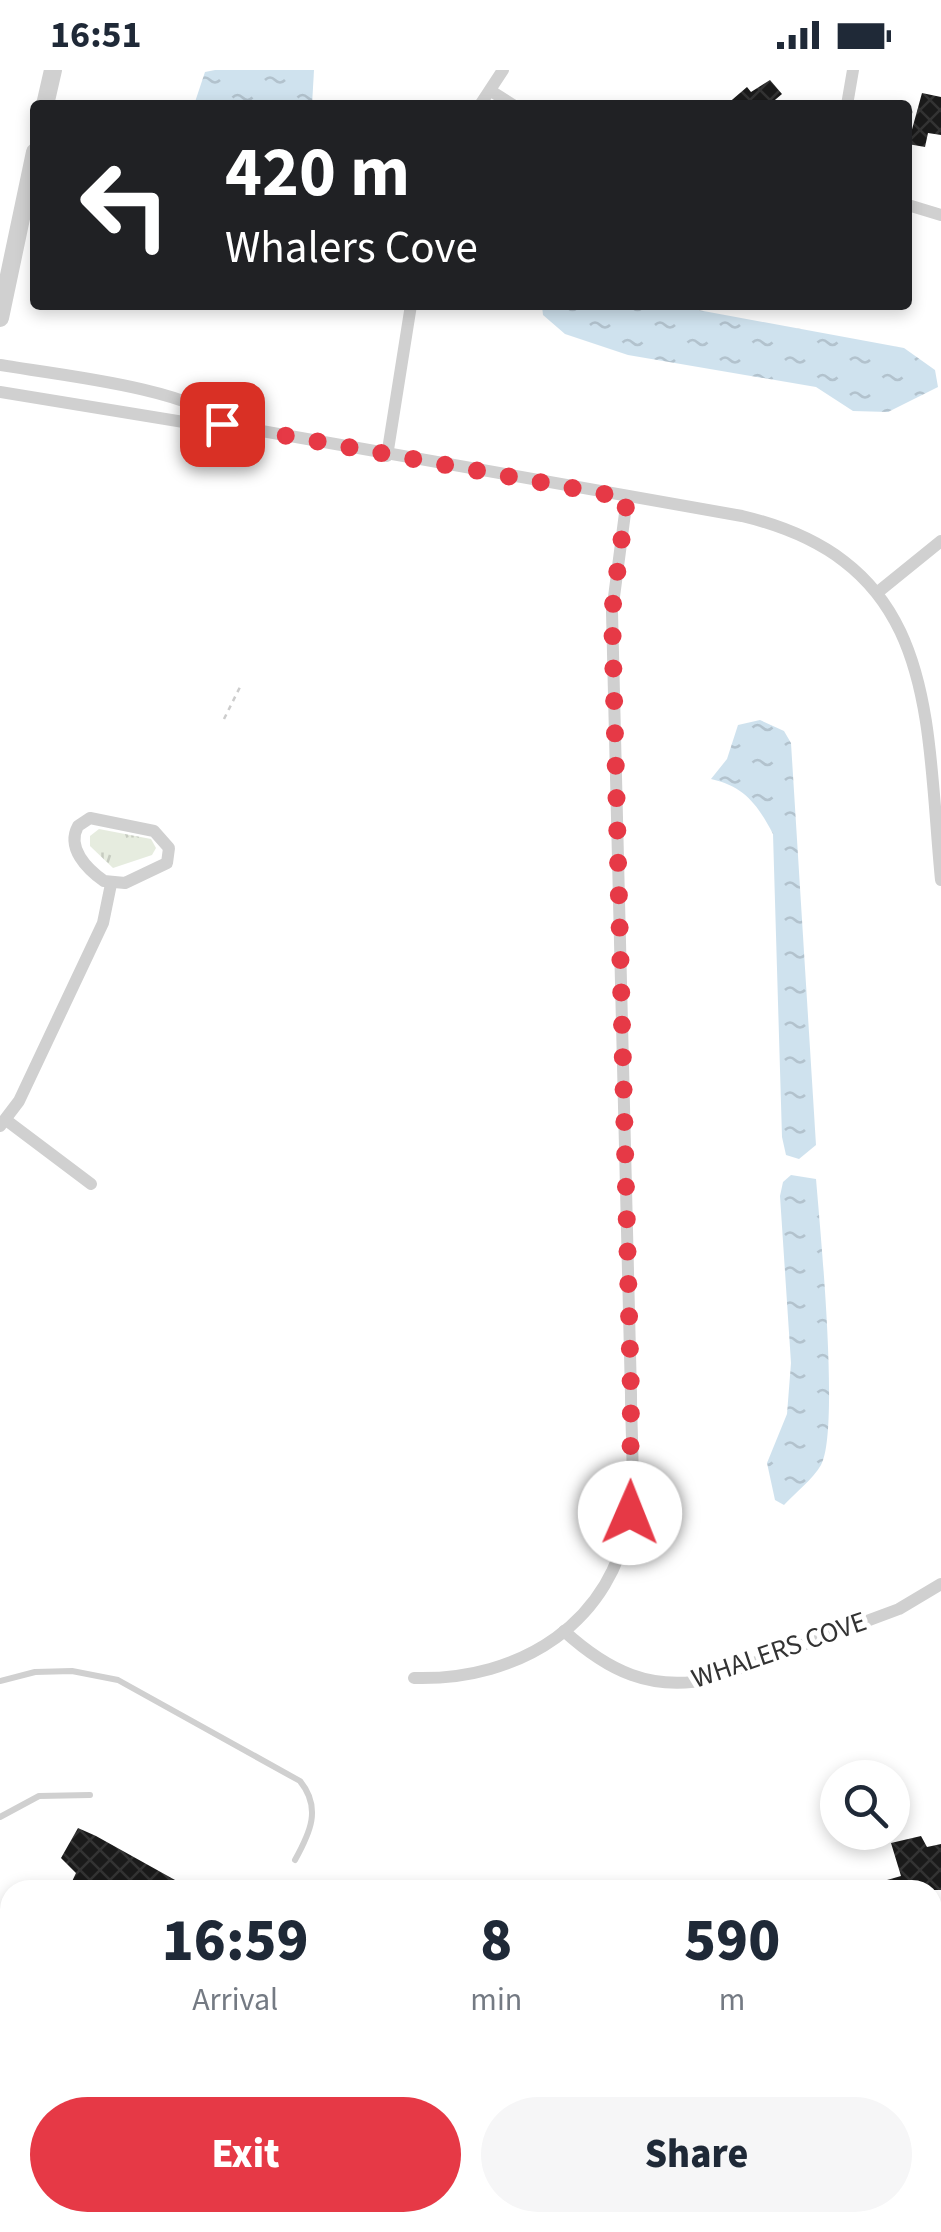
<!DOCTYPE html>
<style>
:root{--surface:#fff;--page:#f6f6f7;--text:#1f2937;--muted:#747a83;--accent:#e63946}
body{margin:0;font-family:"Source Sans 3",sans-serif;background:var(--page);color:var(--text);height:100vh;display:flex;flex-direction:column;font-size:38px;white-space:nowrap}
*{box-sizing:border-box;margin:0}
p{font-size:32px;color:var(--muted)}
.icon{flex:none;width:55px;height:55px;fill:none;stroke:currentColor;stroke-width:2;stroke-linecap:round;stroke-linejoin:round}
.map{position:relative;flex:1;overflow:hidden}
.drawer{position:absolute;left:0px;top:1810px;width:942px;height:352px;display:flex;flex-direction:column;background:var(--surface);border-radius:30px 30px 0 0;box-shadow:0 5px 15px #0003}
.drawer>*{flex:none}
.guide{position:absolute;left:30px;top:30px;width:882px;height:210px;border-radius:10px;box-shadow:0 5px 15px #0003;background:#202124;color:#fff;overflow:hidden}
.buttons{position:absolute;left:820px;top:1690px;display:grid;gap:20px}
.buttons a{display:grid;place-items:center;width:90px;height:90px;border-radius:50%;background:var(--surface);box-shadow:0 5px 15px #0003;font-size:50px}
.pin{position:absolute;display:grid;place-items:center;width:85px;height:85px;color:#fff;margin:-42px;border-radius:20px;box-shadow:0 5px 15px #0006}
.me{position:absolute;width:110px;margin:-55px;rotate:1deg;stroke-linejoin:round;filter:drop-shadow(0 0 8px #0008)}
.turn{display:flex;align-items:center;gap:35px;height:210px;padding:0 30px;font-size:45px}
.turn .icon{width:130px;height:130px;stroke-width:2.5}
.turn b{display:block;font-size:70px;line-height:85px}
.eta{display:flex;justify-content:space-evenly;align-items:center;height:170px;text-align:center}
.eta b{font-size:60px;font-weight:800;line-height:70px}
.cta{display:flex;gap:20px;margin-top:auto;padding:20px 30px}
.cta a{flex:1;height:115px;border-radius:60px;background:var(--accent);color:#fff;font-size:40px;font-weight:800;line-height:115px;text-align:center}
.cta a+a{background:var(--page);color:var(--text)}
.status{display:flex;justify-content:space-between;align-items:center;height:70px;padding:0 50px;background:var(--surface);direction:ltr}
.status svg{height:28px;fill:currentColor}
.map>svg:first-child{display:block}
.grass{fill:url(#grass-tufts)}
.water{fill:url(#water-ripples)}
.building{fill:url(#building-cross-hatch)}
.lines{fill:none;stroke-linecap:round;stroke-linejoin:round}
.path{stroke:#cdcdcd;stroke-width:2.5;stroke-dasharray:5 5;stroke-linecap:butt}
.service{stroke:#d0d0d0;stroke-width:6}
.minor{stroke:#d0d0d0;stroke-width:12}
.tertiary{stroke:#d0d0d0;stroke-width:18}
.route{stroke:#e63946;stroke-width:18;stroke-dasharray:0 32.4}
.labels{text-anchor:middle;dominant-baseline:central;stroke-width:10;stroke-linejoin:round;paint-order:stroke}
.street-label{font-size:28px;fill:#333;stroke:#fff}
</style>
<div class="status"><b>16:51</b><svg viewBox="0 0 49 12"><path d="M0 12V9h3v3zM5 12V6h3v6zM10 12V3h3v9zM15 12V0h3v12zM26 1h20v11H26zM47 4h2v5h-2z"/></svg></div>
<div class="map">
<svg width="941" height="2162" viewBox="0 0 941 2162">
<defs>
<pattern id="grass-tufts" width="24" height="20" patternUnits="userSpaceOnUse" patternTransform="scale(2.5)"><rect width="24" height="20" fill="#e6ecdf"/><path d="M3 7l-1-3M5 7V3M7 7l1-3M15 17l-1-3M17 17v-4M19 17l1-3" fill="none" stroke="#c6cbc0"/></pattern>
<pattern id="water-ripples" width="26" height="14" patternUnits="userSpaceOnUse" patternTransform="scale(2.5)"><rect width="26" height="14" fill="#cfe2ee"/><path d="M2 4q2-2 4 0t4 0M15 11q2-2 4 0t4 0" fill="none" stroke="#b2c2cd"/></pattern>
<pattern id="building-cross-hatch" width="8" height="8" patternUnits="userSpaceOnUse" patternTransform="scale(2.5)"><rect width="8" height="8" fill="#1a1a1a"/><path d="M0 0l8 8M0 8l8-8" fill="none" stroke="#333"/></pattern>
</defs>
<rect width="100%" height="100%" fill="#fff"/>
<path class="grass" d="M99,759L151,769L156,778L152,785L113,798L90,776V766Z"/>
<g class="water">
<path d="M215,0H314L312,35H194L205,2Z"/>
<path d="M671,235L904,278L935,300L938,317L888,342L853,341L816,317L628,285L565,264L543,245L542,236Z"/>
<path d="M760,650L784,661L791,673L816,1075L799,1089L786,1085L782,1067L773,764C758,735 744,716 711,709L727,689L738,655Z"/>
<path d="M791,1105L816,1109C820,1157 840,1361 821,1395C813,1409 795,1423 784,1435L775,1430L767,1393L787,1344L791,1293L780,1126L783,1112Z"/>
</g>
<g class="building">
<path d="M770,10L782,24L769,35H726L747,17L751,22Z"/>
<path d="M922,23L941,27V65L928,63L925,77L908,74Z"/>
<path d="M78,1758L96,1766L193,1820H68L76,1803L61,1788Z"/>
<path d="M921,1766L927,1777L941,1774V1820H867L866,1816L901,1806L891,1773Z"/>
</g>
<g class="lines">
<g class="path">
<path d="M908,42H914"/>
<path d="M224,649L241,615"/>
</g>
<g class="service">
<path d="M0,1611L35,1602L72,1601L118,1610L300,1711C322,1738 310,1763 295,1790"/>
<path d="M0,1747L39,1726L90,1725"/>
<path d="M3,1907L10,1911"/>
<path d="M130,2152V2153"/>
<path d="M39,2162L59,2152"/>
<path d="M350,2162L351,2152"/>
</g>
<g class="minor">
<path d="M491,21L513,35"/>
<path d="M480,35L503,0"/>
<path d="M847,35L853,0"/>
<path d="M908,135L941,145"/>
<path d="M0,295C46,303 198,319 222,354"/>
<path d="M0,322L208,356L222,354L742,446C939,493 925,644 941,810"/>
<path d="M387,386L411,235"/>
<path d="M878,522L941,471"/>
<path d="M90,748L154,761L169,778L167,793L125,813L104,811C87,799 66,778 78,756Z"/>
<path d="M6,1050L91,1114"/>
<path d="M0,1056L19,1031L103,853L111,814"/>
<path d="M564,1561C608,1601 651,1622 711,1609L899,1539L941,1514"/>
<path d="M414,1608C520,1611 615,1553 630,1441C635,1403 631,1363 631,1325L612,542L627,428"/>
</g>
<g class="tertiary">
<path d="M45,35L53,0"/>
<path d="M0,248L35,82"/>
</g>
</g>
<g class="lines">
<path class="route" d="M222,354L627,428L612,542L631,1325L630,1443"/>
</g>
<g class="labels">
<g class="street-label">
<text transform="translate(779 1580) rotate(-19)">WHALERS COVE</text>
</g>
</g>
</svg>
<div class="buttons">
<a><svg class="icon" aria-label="search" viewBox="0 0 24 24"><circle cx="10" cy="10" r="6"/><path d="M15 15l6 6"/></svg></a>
</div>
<div class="pin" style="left:222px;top:354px;background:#d93025"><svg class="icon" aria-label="arrive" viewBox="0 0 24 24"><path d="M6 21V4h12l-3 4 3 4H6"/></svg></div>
<svg class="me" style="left:630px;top:1443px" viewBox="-20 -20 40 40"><circle r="19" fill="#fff"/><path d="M0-13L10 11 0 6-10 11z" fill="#e63946"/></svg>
<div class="guide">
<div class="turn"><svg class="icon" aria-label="left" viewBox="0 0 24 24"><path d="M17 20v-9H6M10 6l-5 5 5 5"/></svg><div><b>420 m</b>Whalers Cove</div></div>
</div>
<section class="drawer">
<div class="eta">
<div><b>16:59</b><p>Arrival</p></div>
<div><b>8</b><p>min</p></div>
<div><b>590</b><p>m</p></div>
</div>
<div class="cta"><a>Exit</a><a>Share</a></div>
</section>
</div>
